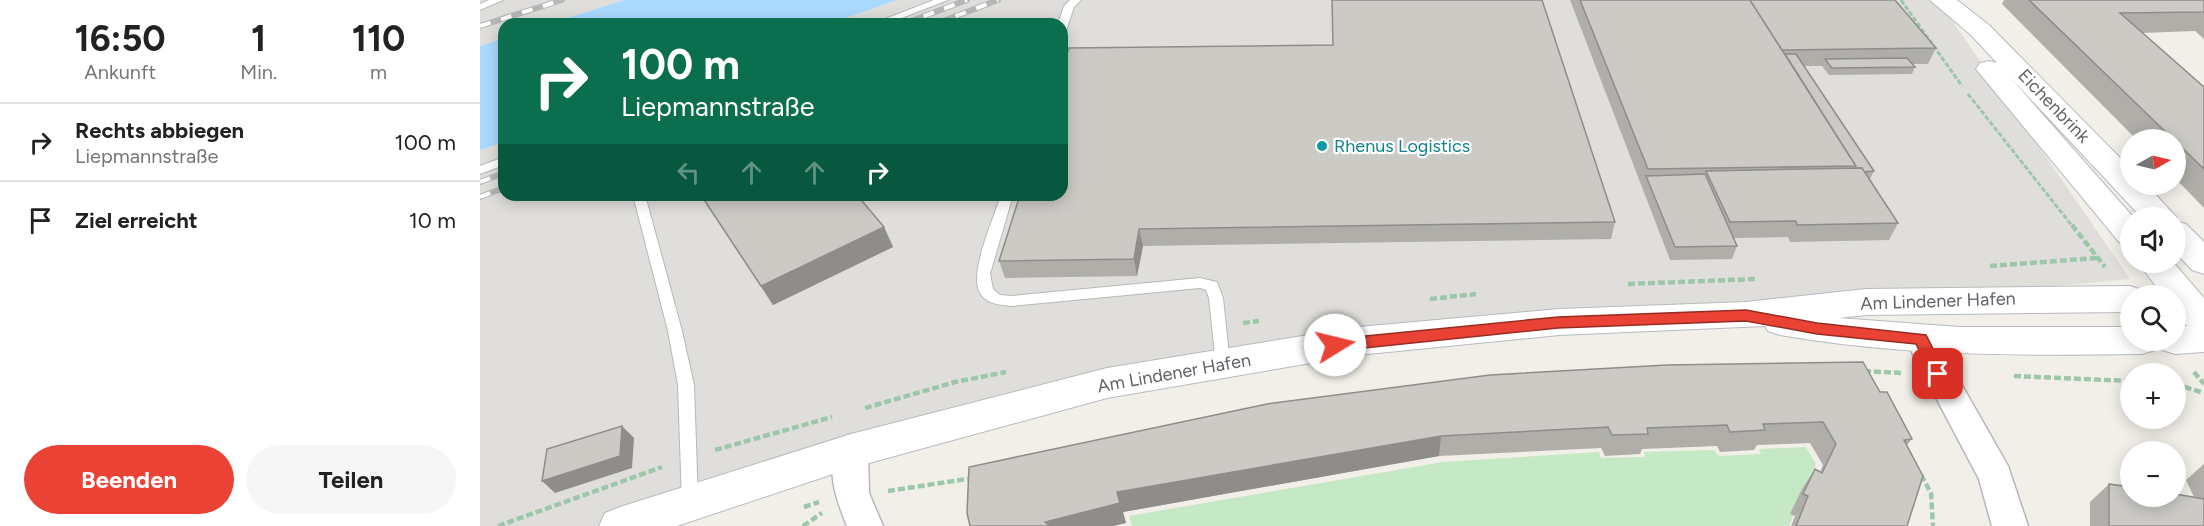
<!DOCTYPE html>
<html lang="de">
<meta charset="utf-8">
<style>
:root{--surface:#fff;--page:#f6f6f6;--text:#222;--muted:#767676;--line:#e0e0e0;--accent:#ea4335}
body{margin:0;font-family:Figtree,sans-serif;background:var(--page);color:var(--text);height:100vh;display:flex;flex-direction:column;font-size:22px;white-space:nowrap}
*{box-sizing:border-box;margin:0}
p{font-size:20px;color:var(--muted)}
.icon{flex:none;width:33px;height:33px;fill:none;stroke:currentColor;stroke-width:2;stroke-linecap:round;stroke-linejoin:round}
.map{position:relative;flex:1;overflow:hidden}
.details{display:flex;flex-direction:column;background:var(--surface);width:480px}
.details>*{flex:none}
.top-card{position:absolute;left:18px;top:18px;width:570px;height:183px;border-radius:18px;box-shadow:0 3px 15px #0003;background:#0b6e4f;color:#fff;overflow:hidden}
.needle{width:39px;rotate:82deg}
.tools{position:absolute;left:1640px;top:129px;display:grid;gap:12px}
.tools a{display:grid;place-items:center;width:66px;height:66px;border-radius:50%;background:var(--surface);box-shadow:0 3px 15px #0003;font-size:30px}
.pin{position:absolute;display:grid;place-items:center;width:51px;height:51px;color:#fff;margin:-26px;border-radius:12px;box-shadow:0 3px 9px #0006}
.me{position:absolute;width:66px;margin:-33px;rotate:81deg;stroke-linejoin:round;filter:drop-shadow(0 0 4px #0008)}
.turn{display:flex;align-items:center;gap:21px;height:126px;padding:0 24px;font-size:27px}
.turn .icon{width:78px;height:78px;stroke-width:2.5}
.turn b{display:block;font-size:42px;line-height:51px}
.lanes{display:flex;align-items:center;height:57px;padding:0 24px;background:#0003;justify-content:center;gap:30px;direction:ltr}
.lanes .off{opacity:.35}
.eta{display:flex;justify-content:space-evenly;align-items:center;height:102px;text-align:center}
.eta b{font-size:36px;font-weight:700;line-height:42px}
.primary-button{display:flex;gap:12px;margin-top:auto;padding:12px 24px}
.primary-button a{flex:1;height:69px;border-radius:36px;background:var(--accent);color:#fff;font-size:24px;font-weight:700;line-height:69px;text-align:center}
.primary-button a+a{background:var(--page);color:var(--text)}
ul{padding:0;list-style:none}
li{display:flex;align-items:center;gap:18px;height:78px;padding:0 24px;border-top:2px solid var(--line)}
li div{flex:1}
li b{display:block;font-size:22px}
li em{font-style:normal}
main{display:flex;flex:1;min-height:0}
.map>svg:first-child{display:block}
.industrial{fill:#e0deda}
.green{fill:#c5e8c5}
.water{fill:#aadaff}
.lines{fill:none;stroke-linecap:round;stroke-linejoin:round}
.lane-casing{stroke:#b5b8bc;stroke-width:2}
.street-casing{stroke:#b5b8bc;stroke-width:3}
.secondary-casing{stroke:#b6babf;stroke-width:2}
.path-far1{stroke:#9cc7a9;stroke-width:3;stroke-dasharray:5 2;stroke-linecap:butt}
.path{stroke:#9cc7a9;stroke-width:4.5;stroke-dasharray:7 3;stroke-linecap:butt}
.lane{fill:#fff;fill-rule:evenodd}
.street{fill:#fff;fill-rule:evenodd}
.secondary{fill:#fff;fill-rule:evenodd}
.rail-casing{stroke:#b6b7b8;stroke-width:6}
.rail{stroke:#fff;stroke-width:4;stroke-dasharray:11;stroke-linecap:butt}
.wall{fill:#afaea9}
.shaded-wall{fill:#8f8d8a}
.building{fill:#cccac5;stroke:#8f8d8a;stroke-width:1.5}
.route{fill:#ea4335;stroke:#982c22;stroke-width:1.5}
.culture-dot{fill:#0f9aa8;stroke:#fff;stroke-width:2}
.labels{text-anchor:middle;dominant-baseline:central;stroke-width:4.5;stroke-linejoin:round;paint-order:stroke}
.street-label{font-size:18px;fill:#5f6368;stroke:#fff}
.culture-label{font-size:18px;fill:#0d838f;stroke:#fff;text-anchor:start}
</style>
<main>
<section class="details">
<div class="eta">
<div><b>16:50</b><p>Ankunft</p></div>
<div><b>1</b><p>Min.</p></div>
<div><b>110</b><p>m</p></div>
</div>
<ul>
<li><svg class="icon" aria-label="right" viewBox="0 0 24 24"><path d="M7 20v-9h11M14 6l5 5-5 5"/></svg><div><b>Rechts abbiegen</b><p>Liepmannstraße</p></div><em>100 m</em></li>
<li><svg class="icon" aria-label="arrive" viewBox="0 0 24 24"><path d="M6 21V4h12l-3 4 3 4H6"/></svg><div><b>Ziel erreicht</b></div><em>10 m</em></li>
</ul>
<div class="primary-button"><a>Beenden</a><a>Teilen</a></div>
</section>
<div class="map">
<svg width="1724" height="526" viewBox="0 0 1724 526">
<rect width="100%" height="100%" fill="#f1efe8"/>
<g class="industrial">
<path d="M0,0H144L69,24H24V38L0,46Z"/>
<path d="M417,0H1458L1650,279L1266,315L1079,322L627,383L140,526H0V150L24,142V195H582V24H349Z"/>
</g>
<path class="green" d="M1326,447L1336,464L1309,526H652L649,516L963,462L1119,452L1121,458L1165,457L1164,452L1234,450L1239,456L1281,454L1279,449Z"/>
<g class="water">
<path d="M144,0H417L349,24H69Z"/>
<path d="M24,38V142L0,150V46Z"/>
</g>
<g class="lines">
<defs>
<g id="lane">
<path d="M9,0H23L0,10V4Z"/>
<path d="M454,0H468L406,24H392Z"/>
<path d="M590,0H601L594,7L587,28L582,31V24H578L584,6Z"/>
<path d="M24,157V165L0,174V166Z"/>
<path d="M153,195H165L202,331L214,385L218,502L216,507L210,509L204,507L202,502L198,385L188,331Z"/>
<path d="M521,195H533L510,274L513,289L520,295L532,296L720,278L737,282L743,298L750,364L748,368L743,370L738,368L736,364L729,298L726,290L720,288L532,306C520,305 505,304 499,291C490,270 514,218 521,195Z"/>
</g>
<g id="street">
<path d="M1440,327L1451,331L1528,466L1548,526H1512L1499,479L1425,339L1429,331Z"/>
<path d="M371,437L383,441L388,451L389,493L403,526H367C356,499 345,469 359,441Z"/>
</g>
<g id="secondary">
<path d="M1450,0H1477L1509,25L1650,168V184H1666L1697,218L1695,221V218H1662L1528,75L1654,218H1650V245L1639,242L1496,69L1500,63L1509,61L1517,63L1491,35Z"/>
<path d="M1695,221L1706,224L1724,242V274L1712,270L1695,252Z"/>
<path d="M1658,262H1693L1724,298V352L1695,354L1682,350L1678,342L1675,350L1662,354C1540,356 1420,356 1300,335L1288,331L1285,326L1079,335L878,355L627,398L371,468L197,526H119L125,513L140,507L371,434L627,368L878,327L1079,309L1266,302L1386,289L1650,286L1662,290L1665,296H1650V312L1386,315L1359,318L1480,327H1650V340H1695V326H1707L1695,311V296H1683Z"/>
</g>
</defs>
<use href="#lane" class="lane-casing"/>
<use href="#street" class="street-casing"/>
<use href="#secondary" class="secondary-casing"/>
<g class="path-far1">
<path d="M1421,0L1482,86"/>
<path d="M1488,94L1593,227"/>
</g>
<g class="path">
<path d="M1592,225L1625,267"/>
<path d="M1510,266L1617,258"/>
<path d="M1148,284L1275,279"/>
<path d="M950,299L996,294"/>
<path d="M763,323L779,321"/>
<path d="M1384,371L1422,373"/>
<path d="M1714,372L1724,384"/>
<path d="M1534,376L1650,381"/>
<path d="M1695,384L1724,393"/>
<path d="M385,408L475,382L526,372"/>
<path d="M235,450L352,417"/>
<path d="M1441,475L1451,493L1453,526"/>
<path d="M408,491L493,478"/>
<path d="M324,507L339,502"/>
<path d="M18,526L182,467"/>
<path d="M323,526L342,513"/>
</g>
<use href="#lane" class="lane"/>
<use href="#street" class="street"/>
<use href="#secondary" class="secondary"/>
<defs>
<g id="rail">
<path d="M423,24L487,0"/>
<path d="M455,24L518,0"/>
<path d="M0,26L82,0"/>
<path d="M0,182L24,173"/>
<path d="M0,197L24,188"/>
</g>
</defs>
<use href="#rail" class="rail-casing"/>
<use href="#rail" class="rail"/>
</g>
<g class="wall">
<path d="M1090,0H1415L1456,48L1448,64H1433L1435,67L1432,74L1349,75L1342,66H1324L1394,171L1390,179L1418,223L1409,240L1310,242L1308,237L1254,238L1257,246L1252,259L1190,260Z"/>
<path d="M1524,0H1724V39L1715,31L1662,33L1724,87V208L1695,178V140H1657L1522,4Z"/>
<path d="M853,45L1135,222L1131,239L663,246L657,276L525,278L519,261Z"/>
<path d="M220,195H379L382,201L404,227L413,247L293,305Z"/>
<path d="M1400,392L1432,439L1427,445V526H1311L1315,516L1310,514L1322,489L1335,469L1340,472L1343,465L1330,443L1277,445L1274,450L1240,452L1237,446L1162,449L1160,454L1125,456L1121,448L959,456L643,512L646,523L633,526H490L489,467Z"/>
<path d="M1724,464V526H1610V502L1629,484L1714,497L1706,480Z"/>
</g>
<g class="shaded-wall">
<path d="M404,227L413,247L293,305L281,286Z"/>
<path d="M659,229L663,246L657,276L654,259Z"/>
<path d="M142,426L154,438L152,468L75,493L62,481Z"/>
<path d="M961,436L959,456L643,512L646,523L633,526H566L565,522L637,492Z"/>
</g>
<g class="building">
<path d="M852,0H1062L1135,222L659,229L654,259L519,261L540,195H582V69L589,48L853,45Z"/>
<path d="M1100,0H1270L1376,166L1168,169Z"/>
<path d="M1270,0H1415L1456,48L1302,50Z"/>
<path d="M1549,0H1724V12L1640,13L1724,87V169L1695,141V140H1694Z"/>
<path d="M1305,54H1316L1394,171L1384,172L1382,168H1375L1376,166Z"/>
<path d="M1427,58L1435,67L1352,68L1345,59Z"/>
<path d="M1382,168L1418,223L1317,225L1316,221L1250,222L1226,171Z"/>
<path d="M1225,174L1257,246L1195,247L1166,176Z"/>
<path d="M221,195H377L404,227L281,286Z"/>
<path d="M1383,362L1400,392H1407L1432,439L1424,440L1443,476L1427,526H1316L1328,496L1323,494L1335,469L1342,473L1356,444L1343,422L1283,424L1285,430L1250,432L1247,425L1167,428L1168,434L1132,435L1128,427L961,436L637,492L640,503L565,522L570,526H490L487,513L489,467L787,404L1010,375L1187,365Z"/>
<path d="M142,426L140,456L62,481L67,449Z"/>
<path d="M1629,484L1650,487V496H1695V494L1724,499V526H1629Z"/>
</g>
<path class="route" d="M1266,310L1337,323L1446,335L1466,374L1464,378H1453L1436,344L1337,334L1266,321L1078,328L855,351L848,345L855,339L1078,317Z"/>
<circle class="culture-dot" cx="842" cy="146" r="6"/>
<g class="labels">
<g class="street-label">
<text transform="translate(1574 106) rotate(46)">Eichenbrink</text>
<text transform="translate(1458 301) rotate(-2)">Am Lindener Hafen</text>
<text transform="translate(694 373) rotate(-10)">Am Lindener Hafen</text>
</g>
<g class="culture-label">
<text x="854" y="146">Rhenus Logistics</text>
</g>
</g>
</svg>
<div class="tools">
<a><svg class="needle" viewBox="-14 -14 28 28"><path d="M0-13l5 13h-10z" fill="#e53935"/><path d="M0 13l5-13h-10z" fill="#767676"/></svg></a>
<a><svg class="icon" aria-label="sound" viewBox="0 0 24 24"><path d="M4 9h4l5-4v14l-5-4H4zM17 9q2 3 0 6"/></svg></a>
<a><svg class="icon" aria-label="search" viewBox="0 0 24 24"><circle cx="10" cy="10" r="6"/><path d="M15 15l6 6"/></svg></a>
<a>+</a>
<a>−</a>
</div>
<div class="pin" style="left:1458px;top:374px;background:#d93025"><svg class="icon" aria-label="arrive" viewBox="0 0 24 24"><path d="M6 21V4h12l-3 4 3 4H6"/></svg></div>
<svg class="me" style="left:855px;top:345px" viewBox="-20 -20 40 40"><circle r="19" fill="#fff"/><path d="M0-13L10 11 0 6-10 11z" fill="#ea4335"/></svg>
<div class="top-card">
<div class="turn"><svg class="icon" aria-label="right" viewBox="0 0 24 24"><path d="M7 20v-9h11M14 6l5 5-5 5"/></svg><div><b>100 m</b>Liepmannstraße</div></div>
<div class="lanes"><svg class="icon off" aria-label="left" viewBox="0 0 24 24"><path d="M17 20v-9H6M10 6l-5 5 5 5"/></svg><svg class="icon off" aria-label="ahead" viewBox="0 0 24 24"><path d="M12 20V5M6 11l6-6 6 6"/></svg><svg class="icon off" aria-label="ahead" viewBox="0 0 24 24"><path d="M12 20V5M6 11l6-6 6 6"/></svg><svg class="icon" aria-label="right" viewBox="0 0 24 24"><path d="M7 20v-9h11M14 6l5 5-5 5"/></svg></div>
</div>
</div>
</main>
